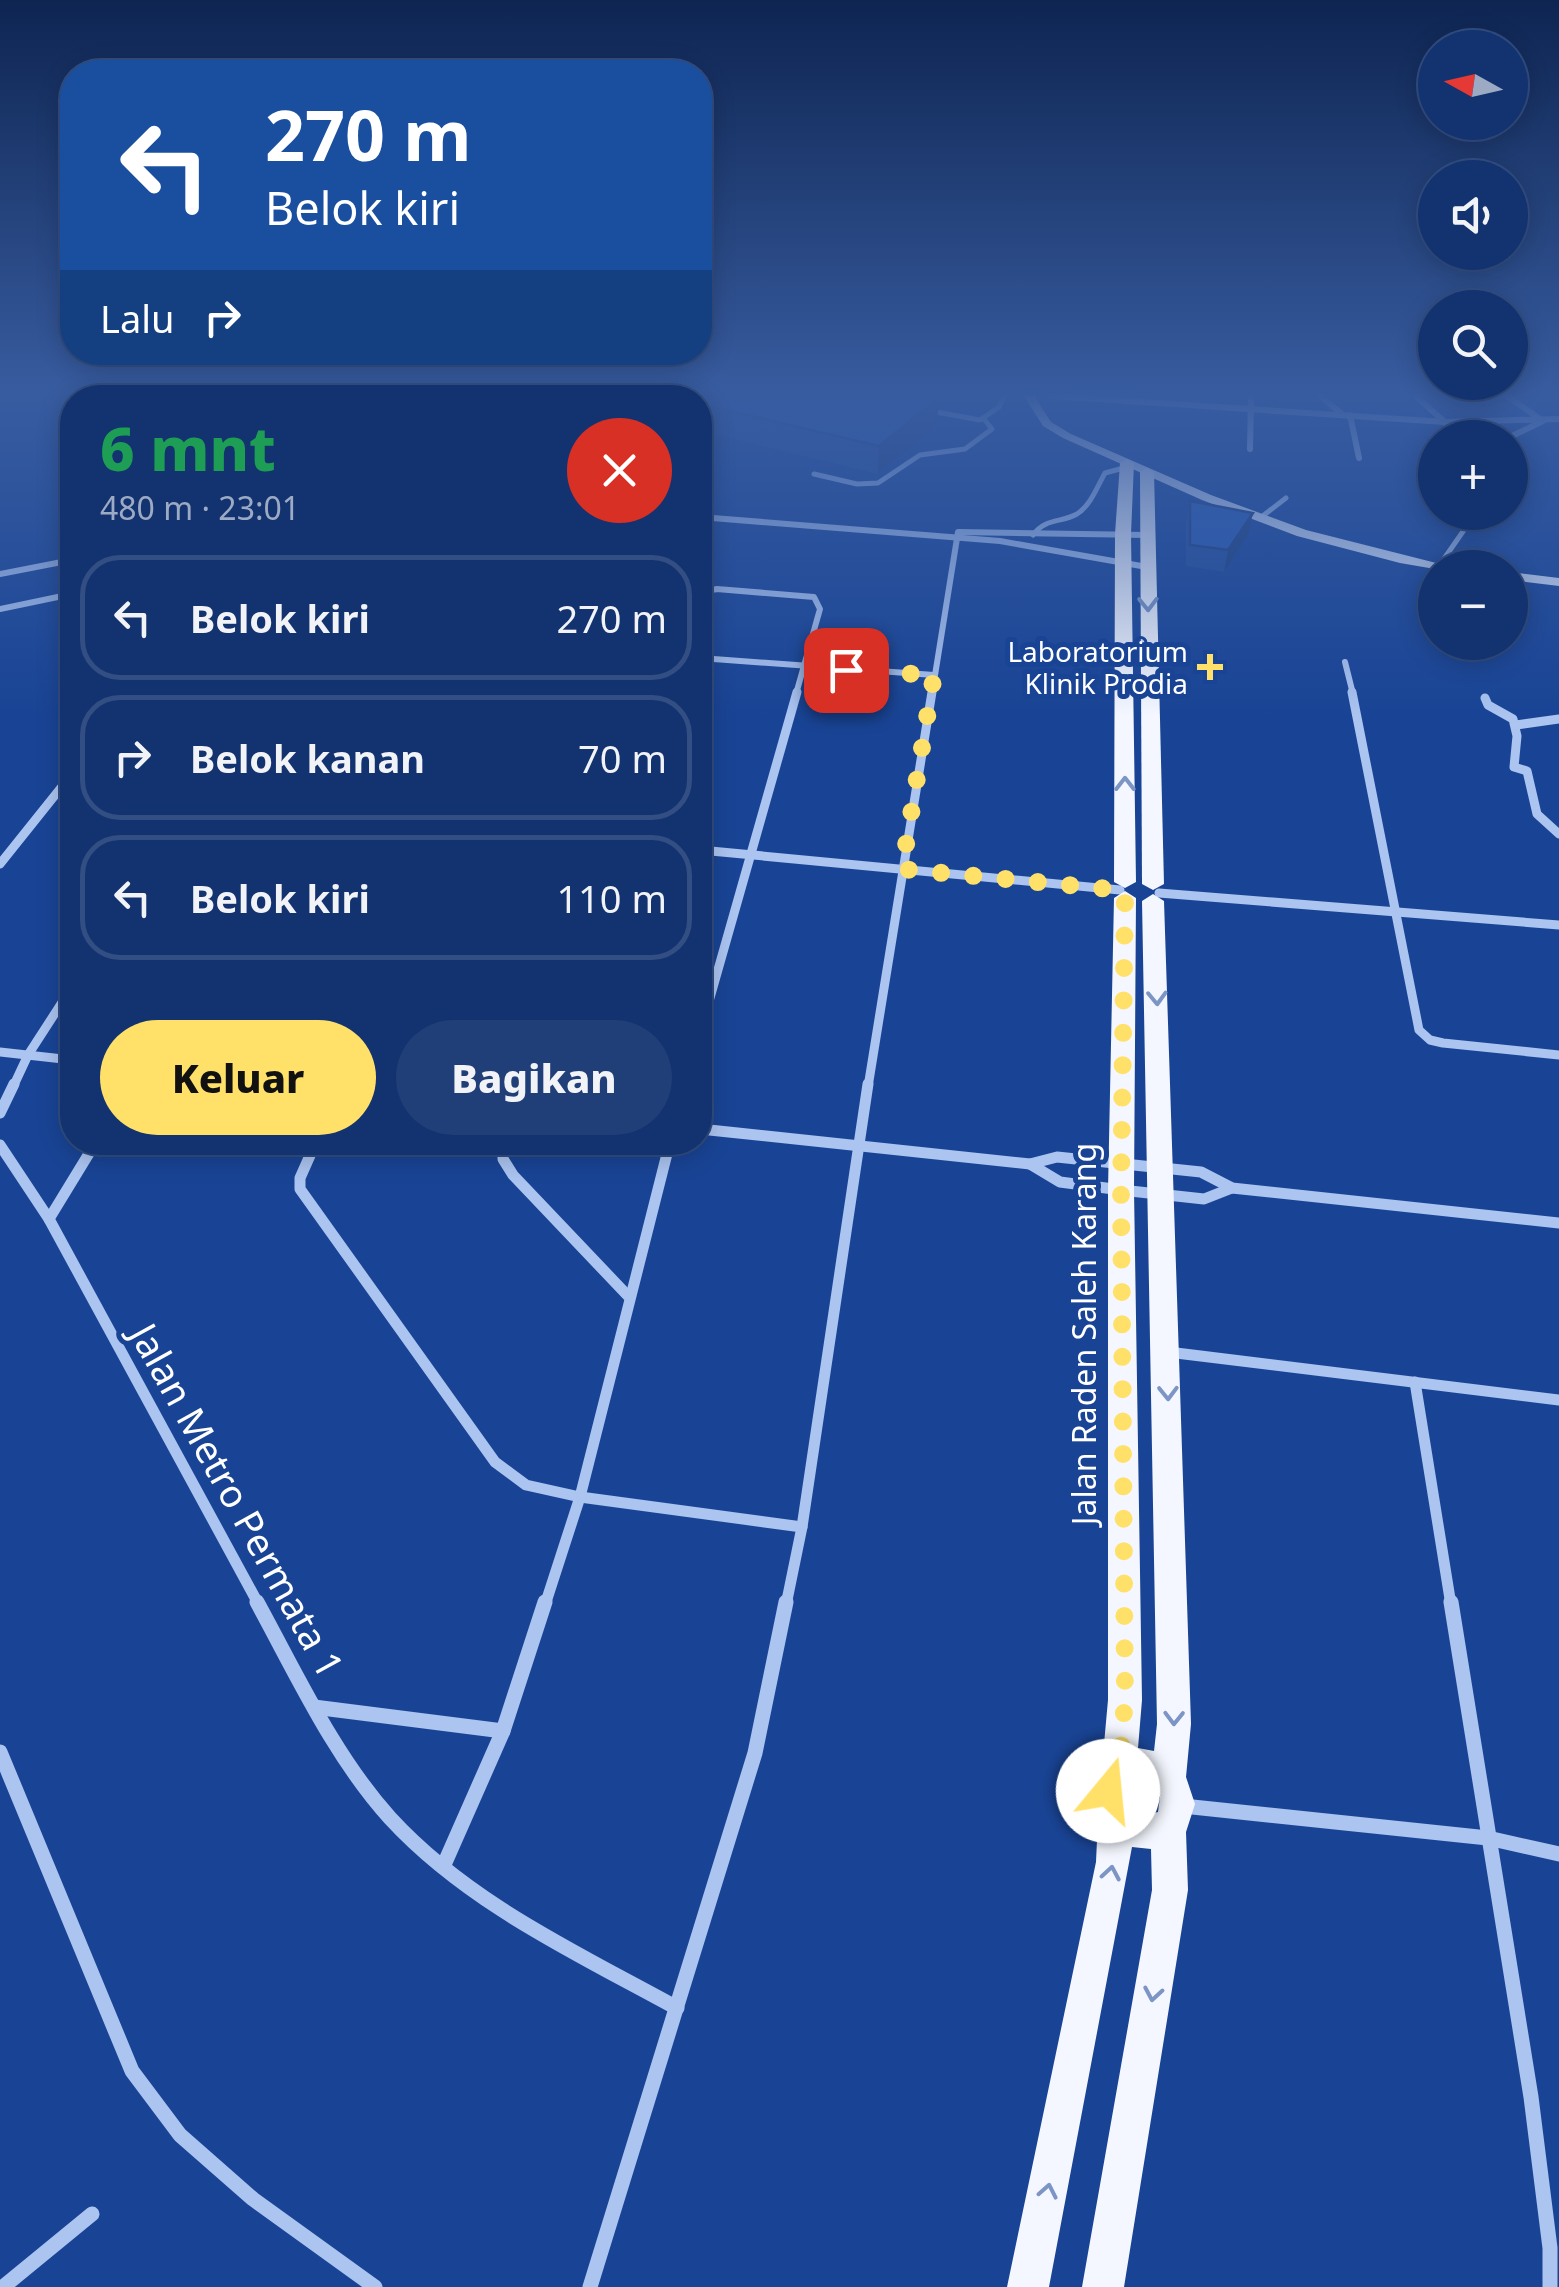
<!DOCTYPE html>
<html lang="id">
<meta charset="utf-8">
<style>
:root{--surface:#133370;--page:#203f78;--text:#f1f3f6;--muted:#9daac3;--line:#324e83;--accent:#ffe16a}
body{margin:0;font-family:"Noto Sans",sans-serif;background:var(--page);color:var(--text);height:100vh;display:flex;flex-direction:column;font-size:38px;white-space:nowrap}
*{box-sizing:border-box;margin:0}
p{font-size:32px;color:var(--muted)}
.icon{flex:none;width:55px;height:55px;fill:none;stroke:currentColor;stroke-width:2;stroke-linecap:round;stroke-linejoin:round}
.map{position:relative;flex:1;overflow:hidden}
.panel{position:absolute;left:60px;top:385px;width:652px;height:770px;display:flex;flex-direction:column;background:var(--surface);border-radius:40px;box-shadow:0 5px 25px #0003,0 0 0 2px var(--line)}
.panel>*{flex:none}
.guide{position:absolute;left:60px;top:60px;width:652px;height:305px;border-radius:40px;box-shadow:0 5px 25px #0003,0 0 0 2px var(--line);background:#1a4fa0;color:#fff;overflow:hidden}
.needle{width:65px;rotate:278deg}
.buttons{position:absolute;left:1418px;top:30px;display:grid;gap:20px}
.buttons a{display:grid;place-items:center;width:110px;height:110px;border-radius:50%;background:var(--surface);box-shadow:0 5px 25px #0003,0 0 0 2px var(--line);font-size:50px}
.pin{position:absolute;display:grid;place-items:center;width:85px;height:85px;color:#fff;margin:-42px;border-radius:20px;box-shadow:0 5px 15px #0006}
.me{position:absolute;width:110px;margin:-55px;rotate:17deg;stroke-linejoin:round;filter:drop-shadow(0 0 8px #0008)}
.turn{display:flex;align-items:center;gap:35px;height:210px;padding:0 40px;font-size:45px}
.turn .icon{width:130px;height:130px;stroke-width:2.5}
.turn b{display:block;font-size:70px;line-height:85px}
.then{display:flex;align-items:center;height:95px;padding:0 40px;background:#0003;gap:20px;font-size:38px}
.round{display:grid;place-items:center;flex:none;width:105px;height:105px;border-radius:52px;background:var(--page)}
.overview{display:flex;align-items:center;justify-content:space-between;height:170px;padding:0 40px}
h1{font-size:60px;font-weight:800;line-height:75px;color:#1e9e55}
.button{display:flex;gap:20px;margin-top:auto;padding:20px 40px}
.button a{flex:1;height:115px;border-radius:60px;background:var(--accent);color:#111;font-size:40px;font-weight:800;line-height:115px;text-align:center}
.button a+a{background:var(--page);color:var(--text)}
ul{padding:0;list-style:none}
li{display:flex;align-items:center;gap:30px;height:125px;margin:0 20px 15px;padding:0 20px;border:5px solid var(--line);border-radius:40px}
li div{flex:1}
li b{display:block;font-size:38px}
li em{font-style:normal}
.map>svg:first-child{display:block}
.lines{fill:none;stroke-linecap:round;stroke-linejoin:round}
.lane{stroke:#abc4f0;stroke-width:5}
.street-far3{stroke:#abc4f0;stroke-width:6}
.street-far2{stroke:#abc4f0;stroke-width:9}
.street-far1{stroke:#abc4f0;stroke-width:11}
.street{stroke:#abc4f0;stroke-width:15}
.secondary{fill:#d9e5fb;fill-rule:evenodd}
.primary{fill:#f4f7ff;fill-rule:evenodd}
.wall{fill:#224d9a}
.shaded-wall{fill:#1c3f7d}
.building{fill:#285ab3;stroke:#1c3f7d;stroke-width:2.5}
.oneway{stroke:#7c95c5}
.route{stroke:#ffe16a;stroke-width:18;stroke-dasharray:0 32.4}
.poi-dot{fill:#ffe16a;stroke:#194495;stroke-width:4}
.labels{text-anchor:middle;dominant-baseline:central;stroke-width:10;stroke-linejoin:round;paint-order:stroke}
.far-poi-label{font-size:28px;fill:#fff;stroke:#194495;text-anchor:end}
.street-label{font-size:32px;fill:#fff;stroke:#194495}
.near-street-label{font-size:38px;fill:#fff;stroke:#194495}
</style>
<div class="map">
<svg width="1559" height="2287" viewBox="0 0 1559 2287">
<rect width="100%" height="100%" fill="#194495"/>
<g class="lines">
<g class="lane">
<path d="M931,411L980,420L999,407L1005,396"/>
<path d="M814,474L857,484L878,483L920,455L965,449L992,429L984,419"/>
<path d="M1260,518L1286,498"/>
<path d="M1033,535C1045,518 1061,523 1077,514C1091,505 1097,487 1105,473L1127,467"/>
<path d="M1439,566L1473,517L1481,512"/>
</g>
<g class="street-far3">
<path d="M210,396L214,398"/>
<path d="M1051,396L1445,422L1559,419"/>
<path d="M1320,396L1342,414"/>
<path d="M1415,396L1445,422L1453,438"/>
<path d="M1507,396L1543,421L1508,438"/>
<path d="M1350,415L1359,458"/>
<path d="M1250,449L1251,396"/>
<path d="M700,517L1000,541L1147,567"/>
<path d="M959,532L1147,535"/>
<path d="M0,574L72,560"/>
<path d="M700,605L706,591L717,589L814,597L820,609L796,694"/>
<path d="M0,609L72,594"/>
<path d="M700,658L934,675"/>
<path d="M1345,662L1353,694"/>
<path d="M932,694L958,532"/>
</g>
<g class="street-far2">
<path d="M1352,692L1419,1030L1430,1040L1443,1043L1559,1055"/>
<path d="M1485,698L1488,705L1513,719L1517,736L1514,767L1527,771L1537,814L1559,834"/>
<path d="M1516,725L1559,719"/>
<path d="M700,850L1120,890"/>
<path d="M0,864L72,774"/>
<path d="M1159,893L1559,925"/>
<path d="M700,1033L797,692"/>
<path d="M0,1052L72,1060"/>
<path d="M13,1087L28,1055L72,987"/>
<path d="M868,1087L932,692"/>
</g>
<g class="street-far1">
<path d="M0,1113L14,1084"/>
<path d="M700,1129L1030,1164L1057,1157L1201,1172L1232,1188L1559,1223"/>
<path d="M316,1142L300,1178V1189L495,1462L526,1485L580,1497L802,1527"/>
<path d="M503,1142V1159L513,1175L629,1297"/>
<path d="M0,1145L49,1219L259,1605"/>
<path d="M1030,1164L1060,1182L1121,1190L1204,1199L1232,1188"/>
<path d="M49,1219L96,1142"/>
<path d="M1168,1352L1559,1400"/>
<path d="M1415,1382L1451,1605"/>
<path d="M545,1605L580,1497L670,1142"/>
<path d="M786,1605L802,1527L868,1084"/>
</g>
<g class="street">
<path d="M257,1602C297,1675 334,1756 390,1818C468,1903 577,1953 677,2008"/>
<path d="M1451,1602L1531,2097L1550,2248V2287"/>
<path d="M314,1707L503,1731"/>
<path d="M0,1752L132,2071L180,2135L253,2199L375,2287"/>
<path d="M1183,1806L1488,1838L1559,1854"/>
<path d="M443,1867L503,1731L545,1602"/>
<path d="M3,2287L92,2214"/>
<path d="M590,2287L755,1753L786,1602"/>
</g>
<g class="secondary">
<path d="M1024,396H1034L1051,422L1071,434L1211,495L1306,530L1456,568L1435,569L1400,563L1297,536L1202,500L1063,438L1043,426Z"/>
<path d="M1510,572L1559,578V586L1510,580Z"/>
</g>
<g class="primary">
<path d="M1127,459L1134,463L1131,534L1136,882L1125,888L1114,882L1115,534L1120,463Z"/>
<path d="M1147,468L1154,472L1164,884L1153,890L1142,884L1140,472Z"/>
<path d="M1125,891L1136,898L1134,1190L1142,1700L1138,1748L1154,1751L1157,1724L1142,901L1153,894L1164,901L1191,1724L1186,1777L1195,1804L1186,1832L1188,1890L1124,2287H1082L1152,1890L1151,1849L1132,1847L1049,2287H1007L1096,1862L1098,1818L1091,1791L1102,1766L1108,1700V1190L1114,898ZM1131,1781L1149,1784L1160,1797L1158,1812L1144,1815L1130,1807L1126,1792Z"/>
</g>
</g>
<g class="wall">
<path d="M700,398H939L937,424L878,474L700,431Z"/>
<path d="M1190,501L1248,535L1224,572L1186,566V522Z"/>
</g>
<g class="shaded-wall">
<path d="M939,398L937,424L878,474L879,446Z"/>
<path d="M1253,513L1248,535L1224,572L1228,550Z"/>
</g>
<g class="building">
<path d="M699,396H930L939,398L879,446L700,404V398H696Z"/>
<path d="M1190,501L1253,513L1228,550L1190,545Z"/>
</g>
<defs><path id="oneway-chevron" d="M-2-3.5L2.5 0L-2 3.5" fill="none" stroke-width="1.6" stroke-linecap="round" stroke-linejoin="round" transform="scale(2.5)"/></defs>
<g class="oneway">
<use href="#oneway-chevron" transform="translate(1148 604) rotate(89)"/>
<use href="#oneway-chevron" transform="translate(1125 784) rotate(-90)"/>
<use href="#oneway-chevron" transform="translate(1157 998) rotate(88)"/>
<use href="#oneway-chevron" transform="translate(1168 1393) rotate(89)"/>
<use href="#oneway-chevron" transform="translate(1174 1718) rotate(91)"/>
<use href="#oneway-chevron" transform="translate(1111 1873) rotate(-80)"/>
<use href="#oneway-chevron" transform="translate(1153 1994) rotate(100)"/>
<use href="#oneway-chevron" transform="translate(1048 2191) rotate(-79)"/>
</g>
<linearGradient id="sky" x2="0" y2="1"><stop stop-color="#0e2552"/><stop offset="0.55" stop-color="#385ca0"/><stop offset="1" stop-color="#385ca0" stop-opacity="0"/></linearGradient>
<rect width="1559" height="716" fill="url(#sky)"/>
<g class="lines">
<path class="route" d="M846,670L934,675L902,869L1120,890L1125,898L1121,1190L1125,1700L1119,1769L1108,1791"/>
</g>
<path class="poi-dot" d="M1205 652h10v10h10v10h-10v10h-10v-10h-10v-10h10z"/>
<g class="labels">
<g class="far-poi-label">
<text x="1188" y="651">Laboratorium<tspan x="1188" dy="32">Klinik Prodia</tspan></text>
</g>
<g class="street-label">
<text transform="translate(1083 1334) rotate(-90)">Jalan Raden Saleh Karang</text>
</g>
<g class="near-street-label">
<text transform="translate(238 1500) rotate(61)">Jalan Metro Permata 1</text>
</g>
</g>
</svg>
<div class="buttons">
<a><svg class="needle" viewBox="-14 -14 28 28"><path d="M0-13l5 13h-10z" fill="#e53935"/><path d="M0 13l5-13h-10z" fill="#9daac3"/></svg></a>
<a><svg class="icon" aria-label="sound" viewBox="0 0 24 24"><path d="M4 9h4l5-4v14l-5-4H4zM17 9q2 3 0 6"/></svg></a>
<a><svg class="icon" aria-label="search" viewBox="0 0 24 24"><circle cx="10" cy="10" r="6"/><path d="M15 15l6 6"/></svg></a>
<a>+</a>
<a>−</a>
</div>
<div class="pin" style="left:846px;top:670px;background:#d93025"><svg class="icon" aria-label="arrive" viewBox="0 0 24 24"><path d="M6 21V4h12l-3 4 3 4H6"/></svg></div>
<svg class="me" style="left:1108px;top:1791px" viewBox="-20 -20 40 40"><circle r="19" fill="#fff"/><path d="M0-13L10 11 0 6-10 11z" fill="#ffe16a"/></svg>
<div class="guide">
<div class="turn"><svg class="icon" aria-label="left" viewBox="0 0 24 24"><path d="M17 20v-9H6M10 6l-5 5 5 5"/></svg><div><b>270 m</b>Belok kiri</div></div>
<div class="then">Lalu<svg class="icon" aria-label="right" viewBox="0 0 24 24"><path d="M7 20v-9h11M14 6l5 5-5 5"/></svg></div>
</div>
<section class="panel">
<div class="overview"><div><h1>6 mnt</h1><p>480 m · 23:01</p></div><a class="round" style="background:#d93025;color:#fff"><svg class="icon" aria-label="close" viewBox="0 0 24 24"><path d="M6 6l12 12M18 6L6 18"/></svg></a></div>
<ul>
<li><svg class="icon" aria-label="left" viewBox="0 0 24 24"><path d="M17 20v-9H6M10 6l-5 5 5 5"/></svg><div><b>Belok kiri</b></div><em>270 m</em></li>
<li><svg class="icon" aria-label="right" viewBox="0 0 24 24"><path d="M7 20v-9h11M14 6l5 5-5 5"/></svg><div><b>Belok kanan</b></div><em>70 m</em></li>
<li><svg class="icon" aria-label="left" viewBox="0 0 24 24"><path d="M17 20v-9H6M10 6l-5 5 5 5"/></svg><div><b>Belok kiri</b></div><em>110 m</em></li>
</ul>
<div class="button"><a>Keluar</a><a>Bagikan</a></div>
</section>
</div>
